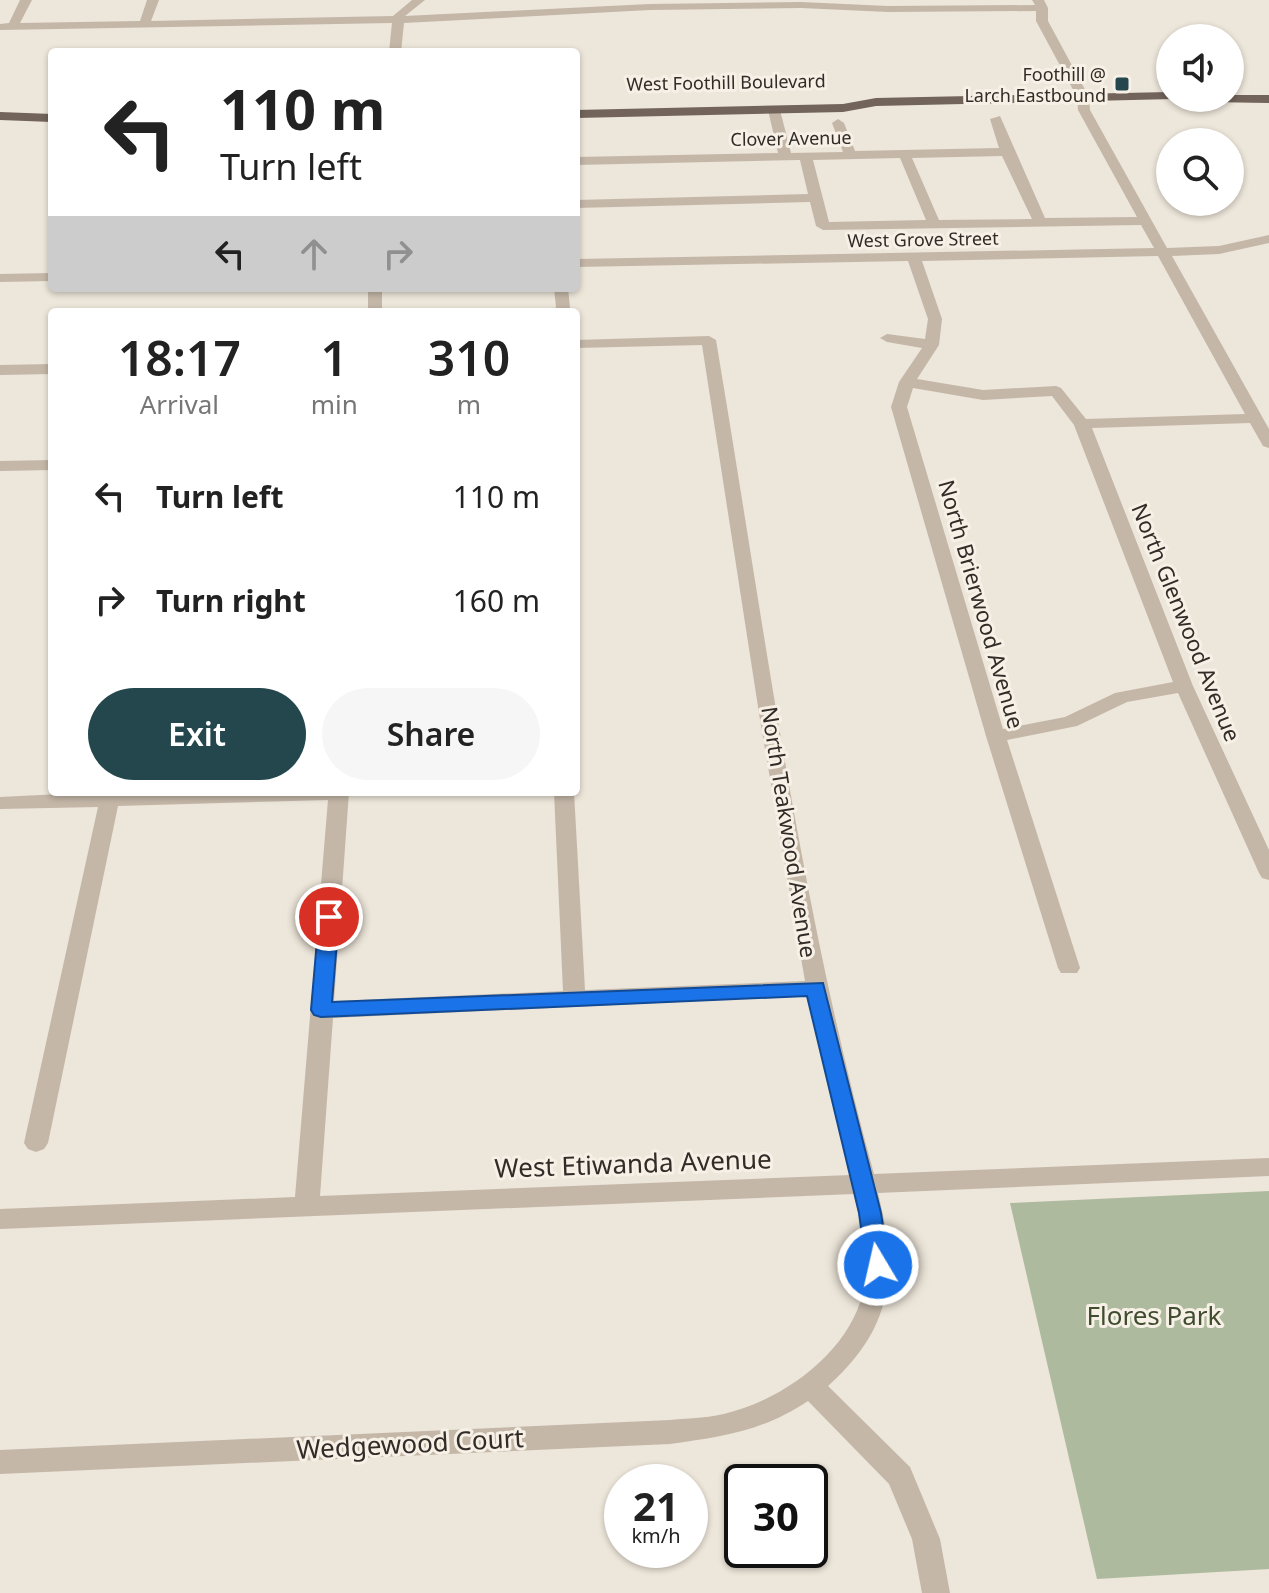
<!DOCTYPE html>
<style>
:root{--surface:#fff;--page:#f6f6f6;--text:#222;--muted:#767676;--accent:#23474d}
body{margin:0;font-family:"Noto Sans",sans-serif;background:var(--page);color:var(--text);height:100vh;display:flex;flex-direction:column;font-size:30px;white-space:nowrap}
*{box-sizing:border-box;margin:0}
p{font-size:26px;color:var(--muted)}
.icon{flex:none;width:44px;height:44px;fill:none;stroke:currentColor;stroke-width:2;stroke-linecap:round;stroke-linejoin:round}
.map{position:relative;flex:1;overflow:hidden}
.panel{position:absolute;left:48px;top:308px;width:532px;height:488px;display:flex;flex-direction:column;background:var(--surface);border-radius:8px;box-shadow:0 2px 6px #0004}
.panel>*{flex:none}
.banner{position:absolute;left:48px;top:48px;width:532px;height:244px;border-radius:8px;box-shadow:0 2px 6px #0004;background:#fff;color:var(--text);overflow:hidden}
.controls{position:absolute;left:1156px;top:24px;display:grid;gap:16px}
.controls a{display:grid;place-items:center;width:88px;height:88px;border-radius:50%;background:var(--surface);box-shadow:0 2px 6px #0004;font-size:40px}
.speed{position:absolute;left:604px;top:1464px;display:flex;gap:16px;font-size:40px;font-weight:700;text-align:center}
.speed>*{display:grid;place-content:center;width:104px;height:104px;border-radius:50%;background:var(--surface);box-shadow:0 2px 6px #0004;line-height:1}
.speed small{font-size:20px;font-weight:400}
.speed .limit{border:4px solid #111;border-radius:12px;background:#fff;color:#111}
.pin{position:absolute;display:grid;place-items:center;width:68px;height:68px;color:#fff;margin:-34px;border:4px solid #fff;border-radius:50%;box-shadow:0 2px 8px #0007}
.me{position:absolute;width:88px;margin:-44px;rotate:351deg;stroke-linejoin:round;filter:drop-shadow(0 0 6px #0008)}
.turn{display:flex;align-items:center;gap:28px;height:168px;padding:0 40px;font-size:36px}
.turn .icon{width:104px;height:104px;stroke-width:2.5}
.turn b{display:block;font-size:56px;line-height:68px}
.lanes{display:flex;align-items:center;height:76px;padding:0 40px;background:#0003;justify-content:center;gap:40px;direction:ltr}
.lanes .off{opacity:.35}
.eta{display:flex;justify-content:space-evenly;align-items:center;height:136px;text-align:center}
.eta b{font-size:48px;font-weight:600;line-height:56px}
.button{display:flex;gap:16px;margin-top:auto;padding:16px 40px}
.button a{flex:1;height:92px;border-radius:48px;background:var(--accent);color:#fff;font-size:32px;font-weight:600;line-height:92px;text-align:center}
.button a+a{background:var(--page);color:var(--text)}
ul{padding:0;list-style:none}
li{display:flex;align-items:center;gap:24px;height:104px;padding:0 40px}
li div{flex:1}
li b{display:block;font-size:30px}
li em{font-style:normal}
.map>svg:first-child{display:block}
.green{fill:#aeba9d}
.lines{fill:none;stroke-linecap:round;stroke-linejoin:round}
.minor{fill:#c4b7a8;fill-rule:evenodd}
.major{fill:#72645a;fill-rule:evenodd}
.route{fill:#1a73e8;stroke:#114b97;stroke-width:2}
.poi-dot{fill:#23474d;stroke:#f6f0e6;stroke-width:3}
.labels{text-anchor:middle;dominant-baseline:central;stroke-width:6;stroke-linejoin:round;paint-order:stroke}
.far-poi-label{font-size:18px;fill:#322b27;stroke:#f6f0e6;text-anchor:end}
.far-street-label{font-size:18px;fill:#322b27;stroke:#f6f0e6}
.street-label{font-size:22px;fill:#322b27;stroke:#f6f0e6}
.near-street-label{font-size:26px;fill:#322b27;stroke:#f6f0e6}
.near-park-label{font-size:26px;fill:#3f4c2e;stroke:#f6f0e6}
</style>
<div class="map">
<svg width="1269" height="1593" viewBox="0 0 1269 1593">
<rect width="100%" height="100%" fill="#ede6da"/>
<path class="green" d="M1269,1191V1569L1097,1579L1010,1203Z"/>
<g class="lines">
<g class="minor">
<path d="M20,0H32L20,23L140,21L147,0H159L151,21L393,16L412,0H425L405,16L650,4L801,2L888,6L1035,5L1032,0H1044L1048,8V21L1089,97L1090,110L1167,248L1219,246L1269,235V243L1219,254L1172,256L1269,429V448L1263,446L1250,423L1092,428L1193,686L1269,850V880L1262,878L1259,873L1178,693L1127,702L1077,726L1007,740L1080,968L1077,973H1061L1058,968L986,736L891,407L899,382L922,348L887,342L880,338L887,334L925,339L928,319L908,261L576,267V259L1154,248L1141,225L823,230L816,226L810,202L576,208V200L808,194L800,160L576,165V157L778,153L768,110L774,106L780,110L791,153L843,152L832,123L838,119L844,123L855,151L999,148L990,119L1000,116L1045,218L1137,217L1078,110L1077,97L1036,21V11L888,12L801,8L650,10L404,23L401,52H389L392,23L0,30V24L9,23ZM1002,156L1032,219L939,220L912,158ZM900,158L926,220L829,222L813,160ZM1158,256L1245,414L1086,419L1061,388L1056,386L983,390L917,379L939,345L942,319L922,261ZM913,388L983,400L1052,396L1074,425L1173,682L1115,693L1065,717L1003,729L907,407Z"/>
<path d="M52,273V281L0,282V274Z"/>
<rect x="368" y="288" width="14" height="24"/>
<path d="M554,288H568L570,308L567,312H552L556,307Z"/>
<path d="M709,336L716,340C763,618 799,901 874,1174L1269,1158V1176L878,1193C898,1273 893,1328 828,1386L910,1467L940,1539L950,1593H922L912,1539L889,1484L808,1401C763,1431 722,1437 670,1444L0,1474V1450L670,1420C690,1418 712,1418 731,1412C787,1397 850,1350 863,1292C869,1260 861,1225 854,1194L0,1229V1209L295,1197L328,800L118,806L48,1143L44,1149L36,1152L28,1149L24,1143L98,807L0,809V797L101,792H349L334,1001L563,991L554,792H574L585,990L805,981L761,726L702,345L576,348V340ZM808,996L850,1175L320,1196L333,1018Z"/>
<path d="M52,364V374L0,375V365Z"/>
<path d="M52,460V470L0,471V461Z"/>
</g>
<g class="major">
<path d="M1170,92V98L1174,99L876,106L843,112L576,118V110L843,104L876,98Z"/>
<path d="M1230,95H1269V103L1207,102L1201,98H1230Z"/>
<path d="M0,112L52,114V122L0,120Z"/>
</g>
</g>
<path class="route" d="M329,910L339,917L332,1002L823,983L881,1213L889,1265L886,1271L878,1274L870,1271L866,1265L859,1213L807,996L321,1017L314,1015L311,1010L319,917Z"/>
<rect class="poi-dot" x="1114" y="76" width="16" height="16" rx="4"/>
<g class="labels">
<g class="far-poi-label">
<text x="1106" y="74">Foothill @<tspan x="1106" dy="21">Larch Eastbound</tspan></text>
</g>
<g class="far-street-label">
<text transform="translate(726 82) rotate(-1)">West Foothill Boulevard</text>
<text transform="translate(791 138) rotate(-1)">Clover Avenue</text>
<text transform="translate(923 239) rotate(-1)">West Grove Street</text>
</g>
<g class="street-label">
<text transform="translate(982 604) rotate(74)">North Brierwood Avenue</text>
<text transform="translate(1187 622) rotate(68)">North Glenwood Avenue</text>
<text transform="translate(790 832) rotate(81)">North Teakwood Avenue</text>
</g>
<g class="near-street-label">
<text transform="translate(633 1163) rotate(-2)">West Etiwanda Avenue</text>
<text transform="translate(410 1443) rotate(-3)">Wedgewood Court</text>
</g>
<g class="near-park-label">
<text x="1154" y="1315">Flores Park</text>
</g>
</g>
</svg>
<div class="controls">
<a><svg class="icon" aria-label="sound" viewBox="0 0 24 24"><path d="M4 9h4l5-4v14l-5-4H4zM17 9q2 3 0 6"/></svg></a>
<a><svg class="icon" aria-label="search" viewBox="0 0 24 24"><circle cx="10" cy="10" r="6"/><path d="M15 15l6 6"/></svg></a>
</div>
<div class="speed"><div>21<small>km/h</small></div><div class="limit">30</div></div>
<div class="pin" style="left:329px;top:917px;background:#d93025"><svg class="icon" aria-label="arrive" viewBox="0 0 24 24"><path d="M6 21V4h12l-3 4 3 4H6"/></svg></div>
<svg class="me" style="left:878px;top:1265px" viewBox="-20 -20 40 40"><circle r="17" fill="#1a73e8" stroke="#fff" stroke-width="3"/><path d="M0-11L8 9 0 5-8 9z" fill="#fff"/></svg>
<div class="banner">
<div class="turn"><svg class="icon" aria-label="left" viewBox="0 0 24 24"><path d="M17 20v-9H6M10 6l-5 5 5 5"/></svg><div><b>110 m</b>Turn left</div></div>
<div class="lanes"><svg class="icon" aria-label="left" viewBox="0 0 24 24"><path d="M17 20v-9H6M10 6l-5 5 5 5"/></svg><svg class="icon off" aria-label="ahead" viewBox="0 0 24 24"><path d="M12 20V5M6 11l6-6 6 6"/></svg><svg class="icon off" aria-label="right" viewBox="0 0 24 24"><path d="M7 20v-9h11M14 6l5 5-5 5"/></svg></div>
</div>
<section class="panel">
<div class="eta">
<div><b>18:17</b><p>Arrival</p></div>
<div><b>1</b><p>min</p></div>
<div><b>310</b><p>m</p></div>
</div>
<ul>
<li><svg class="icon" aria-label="left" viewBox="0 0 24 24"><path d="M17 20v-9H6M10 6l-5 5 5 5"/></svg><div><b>Turn left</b></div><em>110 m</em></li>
<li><svg class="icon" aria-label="right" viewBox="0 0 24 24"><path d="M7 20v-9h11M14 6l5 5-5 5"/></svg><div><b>Turn right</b></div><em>160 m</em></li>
</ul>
<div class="button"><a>Exit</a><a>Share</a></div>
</section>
</div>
